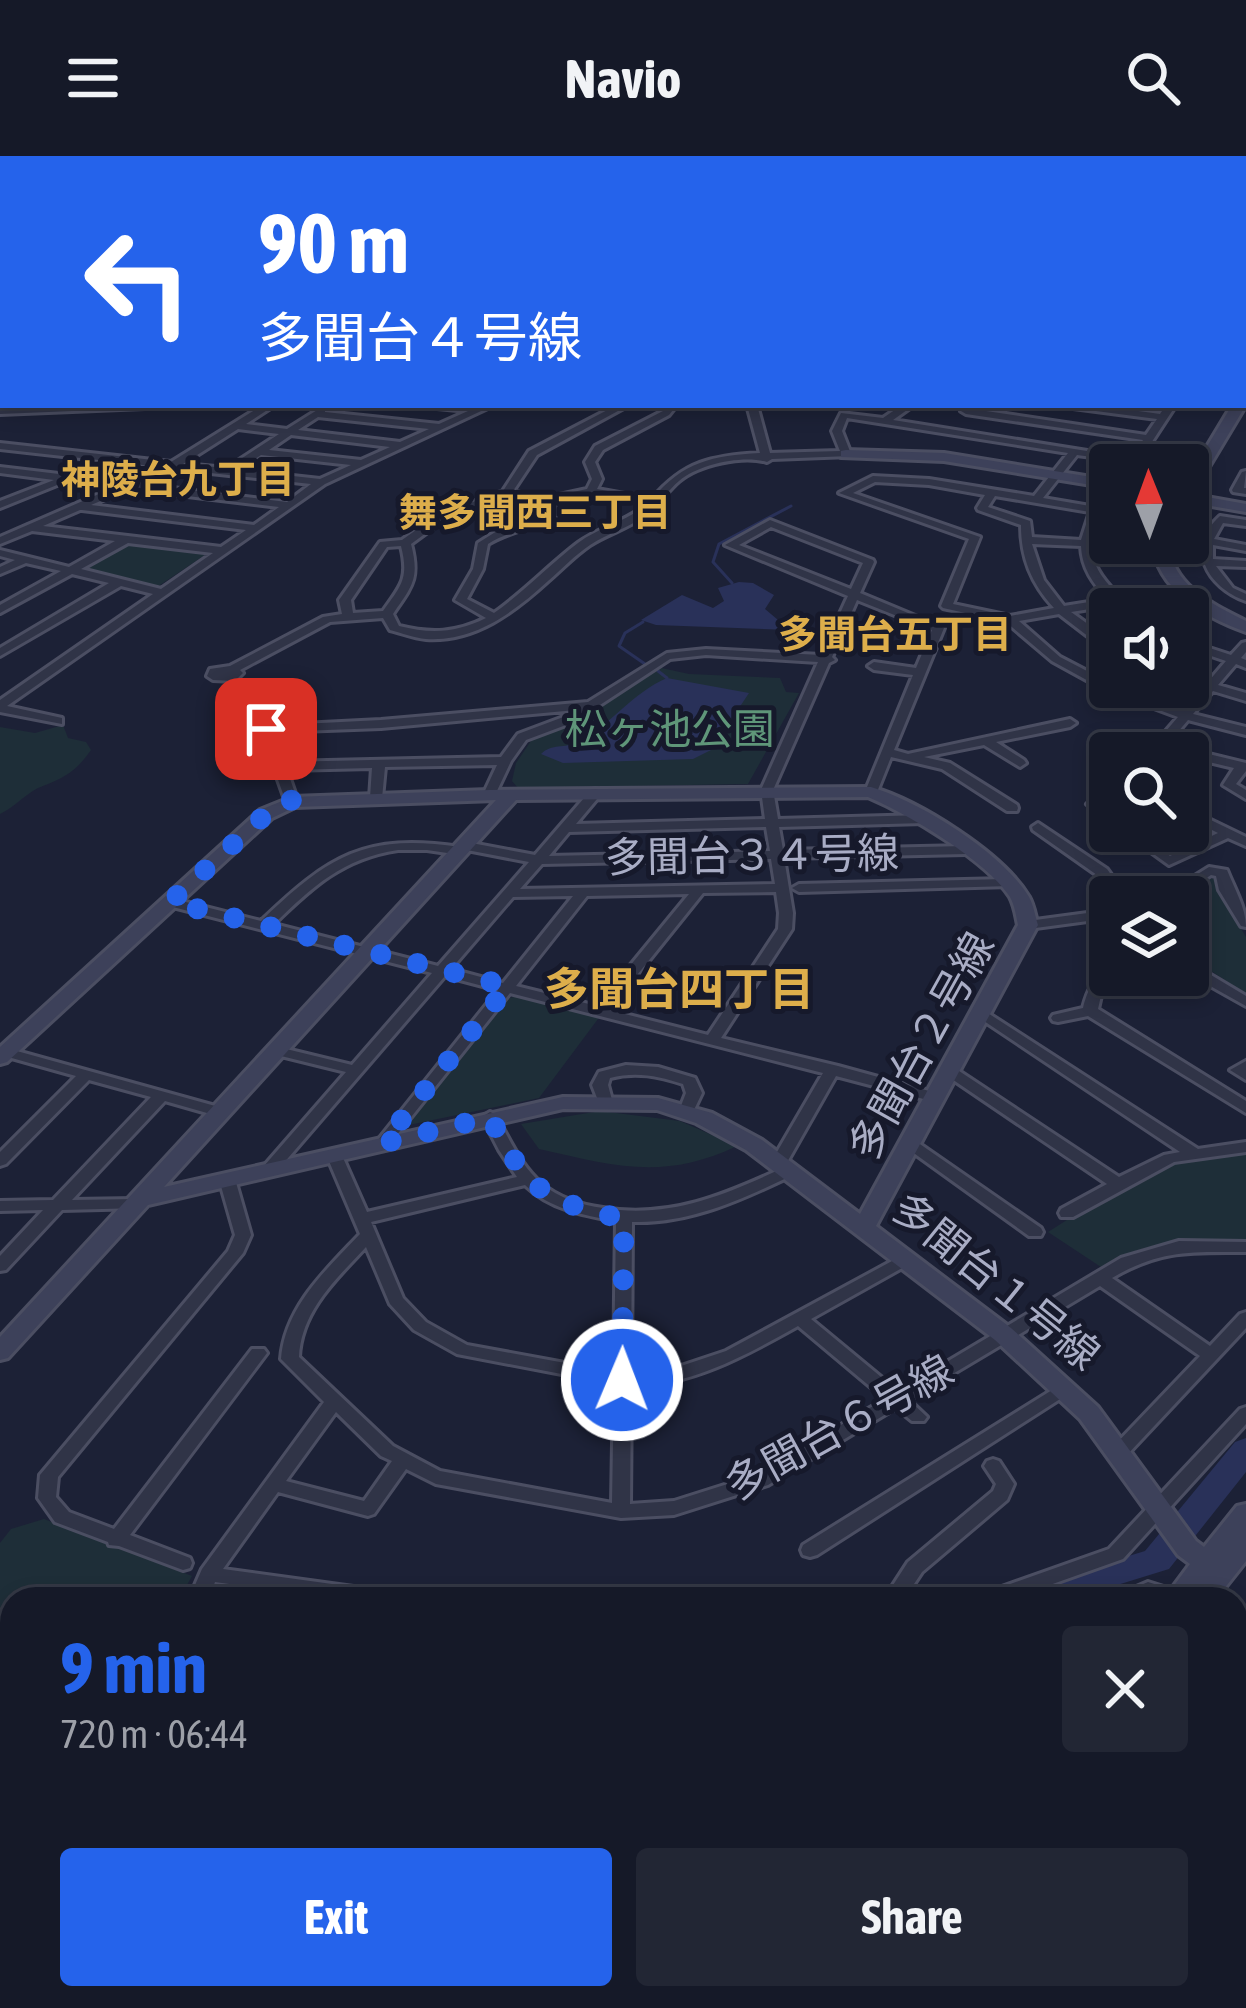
<!DOCTYPE html>
<meta charset="utf-8">
<style>
:root{--surface:#151928;--page:#222634;--text:#f1f3f6;--muted:#9da0a8;--line:#343845;--accent:#2563eb}
body{margin:0;font-family:"Asap Condensed","Noto Sans JP",sans-serif;background:var(--page);color:var(--text);height:100vh;display:flex;flex-direction:column;font-size:45px;white-space:nowrap}
*{box-sizing:border-box;margin:0}
p{font-size:39px;color:var(--muted)}
.icon{flex:none;width:66px;height:66px;fill:none;stroke:currentColor;stroke-width:2;stroke-linecap:round;stroke-linejoin:round}
.map{position:relative;flex:1;overflow:hidden}
.panel{position:absolute;left:0px;top:1431px;width:1248px;height:423px;display:flex;flex-direction:column;background:var(--surface);border-radius:36px 36px 0 0;box-shadow:0 6px 18px #0003,0 0 0 3px var(--line)}
.panel>*{flex:none}
.top-card{position:absolute;left:0px;top:0px;width:1248px;height:252px;box-shadow:0 6px 18px #0003,0 0 0 3px var(--line);background:#2563eb;color:#fff;overflow:hidden}
.needle{width:78px;rotate:359deg}
.controls{position:absolute;left:1089px;top:288px;display:grid;gap:24px}
.controls a{display:grid;place-items:center;width:120px;height:120px;border-radius:12px;background:var(--surface);box-shadow:0 6px 18px #0003,0 0 0 3px var(--line);font-size:60px}
.pin{position:absolute;display:grid;place-items:center;width:102px;height:102px;color:#fff;margin:-51px;border-radius:24px;box-shadow:0 6px 18px #0006}
.me{position:absolute;width:132px;margin:-66px;rotate:1deg;stroke-linejoin:round;filter:drop-shadow(0 0 9px #0008)}
.turn{display:flex;align-items:center;gap:42px;height:252px;padding:0 60px;font-size:54px}
.turn .icon{width:156px;height:156px;stroke-width:2.5}
.turn b{display:block;font-size:84px;line-height:102px}
.round{display:grid;place-items:center;flex:none;width:126px;height:126px;border-radius:12px;background:var(--page)}
.overview{display:flex;align-items:center;justify-content:space-between;height:204px;padding:0 60px}
h1{font-size:72px;font-weight:700;line-height:90px;color:var(--accent)}
.cta{display:flex;gap:24px;margin-top:auto;padding:24px 60px}
.cta a{flex:1;height:138px;border-radius:12px;background:var(--accent);color:#fff;font-size:48px;font-weight:700;line-height:138px;text-align:center}
.cta a+a{background:var(--page);color:var(--text)}
header{display:flex;justify-content:space-between;align-items:center;height:156px;padding:0 60px;background:var(--surface);font-size:54px;font-weight:700}
.map>svg:first-child{display:block}
.green{fill:#1e2e38}
.water{fill:#293159}
.lines{fill:none;stroke-linecap:round;stroke-linejoin:round}
.stream{stroke:#293159;stroke-width:3}
.river{fill:#293159;fill-rule:evenodd}
.street-casing{stroke:#4b4e62;stroke-width:6}
.secondary-casing{stroke:#4b4e62;stroke-width:6}
.highway-casing{stroke:#383b4e;stroke-width:6}
.street{fill:#303447;fill-rule:evenodd}
.secondary{fill:#3d415a;fill-rule:evenodd}
.highway{fill:#6e694c;fill-rule:evenodd}
.rail-casing{stroke:#51566f;stroke-width:6}
.rail{stroke:#16192b;stroke-width:3;stroke-dasharray:8;stroke-linecap:butt}
.highway-bridge-casing{stroke:#383b4e;stroke-width:20;stroke-linecap:butt}
.highway-bridge{stroke:#6e694c;stroke-width:16}
.route{stroke:#2563eb;stroke-width:21;stroke-dasharray:0 37.8}
.labels{text-anchor:middle;dominant-baseline:central;stroke-width:10;stroke-linejoin:round;paint-order:stroke}
.far-neighbourhood-label{font-size:39px;font-weight:bold;fill:#ddae4b;stroke:#16192b}
.park-label{font-size:42px;fill:#5f9679;stroke:#16192b}
.street-label{font-size:42px;fill:#a9adc5;stroke:#16192b}
.neighbourhood-label{font-size:45px;font-weight:bold;fill:#ddae4b;stroke:#16192b}
</style>
<header><svg class="icon" aria-label="menu" viewBox="0 0 24 24"><path d="M4 6h16M4 12h16M4 18h16"/></svg>Navio<svg class="icon" aria-label="search" viewBox="0 0 24 24"><circle cx="10" cy="10" r="6"/><path d="M15 15l6 6"/></svg></header>
<div class="map">
<svg width="1246" height="1852" viewBox="0 0 1246 1852">
<rect width="100%" height="100%" fill="#1c2136"/>
<g class="green">
<path d="M133,386L205,395L208,397L157,431L88,414L86,409Z"/>
<path d="M657,511L689,518L780,522L786,536L799,537L748,628L518,632L512,625L516,607L533,582L580,563Z"/>
<path d="M63,569L68,582L86,586L91,594C76,615 66,621 43,630C28,635 15,651 0,658V571L35,577Z"/>
<path d="M1207,721L1217,724L1215,730L1246,781V838L1196,805L1184,739Z"/>
<path d="M521,839L601,859L539,942L404,970L506,843Z"/>
<path d="M600,955L680,965L737,990C663,1025 615,1010 539,993L521,968Z"/>
<path d="M1246,996V1083C1191,1083 1150,1083 1101,1111L1048,1076L1111,1036L1175,1007Z"/>
<path d="M44,1363L192,1420L179,1443H12V1540L0,1539V1387L11,1373Z"/>
</g>
<g class="water">
<path d="M739,426L753,427L774,439L765,453L790,474L656,469L641,464L682,439L713,452L724,445L718,432Z"/>
<path d="M667,522L749,537L711,594L693,603L563,607L541,598C552,587 564,593 578,586C611,569 632,537 667,522Z"/>
</g>
<g class="lines">
<g class="stream">
<path d="M732,427L713,406L719,388L791,350"/>
<path d="M643,466L625,477L619,490L645,508"/>
<path d="M658,515L667,522"/>
</g>
<g class="river">
<path d="M1246,1282V1316L1169,1413L1072,1443H1012L1017,1434L1145,1395L1235,1286Z"/>
<path d="M0,1761L12,1765V1842H30L32,1852H0Z"/>
<path d="M570,1842H610L609,1852H569Z"/>
</g>
<defs>
<g id="street">
<path d="M320,0H331L335,3H324Z"/>
<path d="M1246,75V81L1245,82V76Z"/>
<path d="M1245,97L1246,98V104L1245,103Z"/>
<rect x="1245" y="110" width="1" height="6"/>
<rect x="1245" y="126" width="1" height="6"/>
<rect x="1245" y="142" width="1" height="6"/>
<rect x="1245" y="159" width="1" height="6"/>
<path d="M75,249H150L145,252L0,258V252Z"/>
<path d="M263,249H275L246,268L287,273L322,251L325,252V256L439,268L468,255L437,252L432,249H494L325,328L7,550L62,562V568L0,556V544L153,438L121,430L0,500V492L109,427L72,418L0,457V449L61,415L26,407L0,418V411L15,404L0,400V394L69,411L115,385L32,375L0,388V381L115,331L67,325L0,352V345L54,324L0,317V311L126,326L161,311L0,293V287L171,306ZM318,261L429,273L400,286L298,274ZM238,273L279,278L227,312L183,308ZM291,279L390,291L361,304L269,294ZM261,299L351,309L320,323L239,314ZM174,313L311,328L287,346L140,328ZM129,333L279,351L254,369L91,349ZM80,354H82L246,374L221,391L43,370ZM128,387L213,397L161,433L81,413Z"/>
<path d="M617,249H629L537,299L513,335L541,343L587,333L592,323L585,306L595,290L663,255L667,249H677L669,259L603,294L595,306L602,323L597,333L652,343C684,305 712,300 760,297L747,249H757L770,297L840,295L832,275L841,257L883,262L902,249H914L893,264L1131,302L1143,284L966,258L961,255L966,252L1146,279L1157,263L1073,252L1068,249H1095L1160,258L1166,249H1176L1138,307L1077,299L1043,342L1096,351L1101,354C1080,403 1098,420 1133,453H1120L1115,449L1071,456L1110,484V492L1089,481L1059,458L1019,465L1060,501L1110,527V531H1121L1183,554L1203,532L1188,528V520L1208,526L1226,505L1188,492V485L1231,499L1242,487L1246,486V496L1241,502L1246,504V512L1236,508L1218,529L1246,537V545L1213,535L1193,558L1246,571V579L1188,564L1160,597H1147L1178,561L1103,533L1052,505L1006,466L943,452L941,450L969,383L839,337L873,320L929,323L1034,340L1068,297L847,262L842,275L851,298L850,300L772,303L767,306C743,299 699,308 679,325C667,335 659,349 647,358C630,372 608,377 590,389C575,399 562,413 548,425C514,456 475,486 426,483C414,482 402,477 390,474L383,462L330,466L240,514L243,517L235,525L213,524L207,520L210,513L230,510L323,461L342,458L339,444L380,386L402,384L437,359L503,335L529,295ZM875,326L929,329L985,339L977,352L978,354L1021,369C1021,401 1031,427 1054,452L1010,460L953,448L980,381L853,337ZM591,338L647,348C626,366 599,371 578,387C549,409 524,436 494,457L467,443L483,413L488,388C510,374 536,372 559,359L562,345ZM508,340L541,349L551,347L550,355L497,375L478,387L473,413L455,444L486,462C456,477 431,478 399,470L393,458C412,430 420,423 411,388L445,363ZM995,340L1090,356L1081,384L1032,381L1030,365L988,351ZM1032,388L1081,390C1082,412 1093,428 1108,443L1064,450L1044,424ZM401,390C409,422 402,429 383,455L353,457L351,444L387,391Z"/>
<path d="M1246,315L1244,332H1246V338L1233,336L1232,334L1242,316Z"/>
<path d="M1220,360L1246,364V370L1223,367L1214,383L1246,389V395L1213,389V403L1246,405V411L1216,410L1233,432L1246,438V445C1207,431 1185,391 1220,360Z"/>
<path d="M770,364L873,404L874,406L860,437L944,472L894,594L908,598L1070,563L1076,567L1070,571L996,586L1024,604L1026,607L1020,611L984,589L924,601L950,607L1017,649L1018,652L1017,655H1007L942,613L891,601L877,636L871,640L867,639L865,636L913,519L874,514L868,510L874,506L916,512L932,474L857,444L832,501L835,504L829,507L773,634L778,663L924,659L930,663L924,667L779,671L783,694L966,690L973,694L966,698L784,702L793,757L792,773L721,882L838,910L940,938L943,941L940,944L935,946L836,920L786,1008L778,1013L770,1008L823,917L510,837L388,990H378L375,987L378,984L498,834L445,820L276,1016H264L262,1013L264,1010L346,916L273,898L271,895L273,892L278,891L352,909L432,817L165,749L163,746L165,743L170,742L261,765C329,700 364,677 460,691L461,687L466,686L535,699L591,634L596,633L602,637L576,668L765,663L761,634L818,506L706,499L670,503L574,566L526,584L511,605L495,639L489,643L483,639L497,609L385,611L382,642L376,646L370,642L372,612L287,614L298,646L292,650L287,649L260,573L262,570L381,564L588,546L667,497L706,493L821,499L848,440L725,389ZM771,371L863,407L851,433L739,389ZM576,554L566,560L518,578L501,601L284,606L273,576L381,572ZM766,671L770,695L549,700L569,676ZM398,694H427L461,699L466,698L467,694L529,706L438,810L274,768C312,731 343,702 398,694ZM771,703L775,728L520,733L542,708ZM776,736L779,757L778,773L708,879L609,854L703,737ZM689,738L597,850L516,830L587,740ZM573,740L503,827L451,813L513,741Z"/>
<path d="M1188,593L1246,607V615L1236,628L1246,634V643L1223,629L1234,612L1188,601V597H1182Z"/>
<path d="M1110,637V646L1102,649L1110,655V665L1087,648Z"/>
<path d="M1188,653L1246,681V690L1228,682L1169,709L1122,675H1137L1170,700L1218,677L1188,662Z"/>
<path d="M1038,667L1107,713L1127,741H1113L1097,719L1033,674L1032,671Z"/>
<path d="M1209,711L1227,714C1234,732 1246,752 1246,771L1241,770L1219,734L1216,720L1211,719L1177,741H1161Z"/>
<path d="M1005,723L1012,727L1010,730L799,736L792,732L799,728Z"/>
<path d="M1110,754V762L1028,773L1021,769L1028,765Z"/>
<path d="M1188,800L1193,801L1206,816L1246,840V850L1196,822L1188,813Z"/>
<path d="M1110,815V819H1117L1102,835L1098,853L1246,945V957L1088,860L1058,866L1053,865L1051,862L1053,859L1083,852C1087,836 1093,821 1110,815Z"/>
<path d="M980,852L1198,993L1246,986V996L1174,1006L1073,1061H1061L1059,1057L1061,1053L1107,1028L943,917L941,914L943,911H953L1119,1021L1164,999L1180,996L975,859L973,856Z"/>
<path d="M6,892L226,953L229,956L221,961L165,945L72,1044L136,1043L142,1044L144,1048L142,1052L62,1054L6,1114L0,1115V1100L43,1054L0,1055V1045L53,1044L151,941L89,924L6,1008L0,1010V996L76,920L1,899L0,894Z"/>
<path d="M1246,905V924L1230,914Z"/>
<path d="M626,909L658,911L695,922L702,937L692,958H682L679,955L686,937L683,928C659,920 636,915 610,922L608,929L612,944L609,947H599L592,929L599,916Z"/>
<path d="M490,956L495,958C509,982 520,1009 542,1028C559,1042 581,1049 603,1052C669,1063 725,1039 783,1012L789,1010L797,1015L795,1018C743,1043 690,1068 632,1066L631,1218H657L726,1195L905,1098L913,1103L911,1107L811,1163L898,1235L1121,1102L1179,1085L1246,1086V1096C1191,1096 1161,1093 1112,1122L1210,1190L1240,1158L1246,1156V1172L1126,1300L1120,1301L1114,1300L1111,1295L1114,1290L1200,1200L1100,1130L909,1244L927,1261L924,1265H912L896,1252L768,1329L674,1359L621,1362L436,1328L406,1313L374,1358L368,1360L278,1336L223,1413L390,1436L397,1438L400,1443H338L215,1426L209,1443H189L202,1413L324,1246L281,1203C285,1151 326,1114 360,1078L326,998L328,995H340L367,1056L517,1021L499,994L482,961ZM525,1029C550,1053 582,1059 616,1065L614,1216L467,1189L426,1166L403,1142L371,1066ZM366,1091L390,1148L414,1174L457,1198L614,1228L612,1347L440,1315L393,1290L299,1201C301,1155 336,1123 366,1091ZM798,1170L885,1243L756,1319L674,1345L630,1348L631,1230C691,1230 746,1199 798,1170ZM336,1256L381,1300L392,1305L364,1345L286,1325Z"/>
<path d="M909,982L914,984L1041,1072L1043,1076L1041,1080H1029L904,990L901,987Z"/>
<path d="M227,1018L235,1023L251,1079L243,1097L58,1321L56,1341L69,1356L114,1373L252,1193H264L267,1197L264,1201L130,1379L190,1402L192,1407L190,1412L183,1414L119,1390L109,1389L108,1386L55,1366L38,1342L40,1319L228,1095L235,1079L219,1023Z"/>
<path d="M1065,1226L1071,1228L1074,1232L1071,1236L817,1399L810,1401L803,1399L801,1394L803,1389Z"/>
<path d="M1246,1251V1268L1123,1403L1010,1443H979L982,1438L1109,1393L1240,1253Z"/>
<path d="M993,1303L999,1305L1014,1328L1007,1344L922,1416L904,1443H884L908,1406L993,1335L996,1328L984,1310L987,1305Z"/>
<path d="M1148,1426L1186,1438L1189,1443H1156L1149,1441L1145,1443H1117L1120,1438Z"/>
<path d="M1236,1538L1246,1542V1560L1236,1556Z"/>
<path d="M1236,1620L1246,1624V1642L1236,1638Z"/>
<path d="M1244,1771H1246V1795L1236,1801V1774Z"/>
<path d="M12,1787V1807L0,1811V1791Z"/>
<path d="M466,1842H490L484,1852H460Z"/>
<rect x="607" y="1842" width="22" height="10"/>
<path d="M988,1842H1012L1006,1852H982Z"/>
<path d="M1185,1842H1209L1203,1852H1179Z"/>
</g>
<g id="secondary">
<path d="M1086,0H1096L1097,3H1087Z"/>
<rect x="1203" y="0" width="10" height="3"/>
<rect x="0" y="67" width="3" height="6"/>
<path d="M1245,248L1246,249L1195,334L1190,338L1246,348V356L1188,346V322L1232,249Z"/>
<path d="M846,294L944,297L1110,324V332L944,305L841,301V295Z"/>
<path d="M1152,387H1168C1173,430 1210,447 1246,465V476C1204,461 1158,434 1152,387Z"/>
<path d="M871,631C919,645 1003,697 1029,741C1034,750 1035,760 1038,769L876,1070L1011,1172L1098,1251L1196,1385L1204,1391L1237,1350L1246,1348V1405L1216,1443H1164L1190,1408L1178,1399L1080,1263L995,1184L746,994L696,967L657,954L563,953L148,1049L8,1202L0,1204V1181L496,644L295,651L272,662L7,906L0,908V891L260,654L292,641L489,634ZM868,641C908,658 987,705 1010,741C1015,750 1016,760 1018,769L860,1058L762,984L712,957L658,942L563,941L164,1031L516,644Z"/>
<path d="M0,1632L12,1639V1708L0,1702Z"/>
<path d="M25,1842H57L59,1852H27Z"/>
<path d="M817,1842H880L875,1852H812Z"/>
</g>
<g id="highway">
<path d="M606,0H655L657,3H608Z"/>
<path d="M681,0H782L784,3H683Z"/>
<rect x="1245" y="6" width="1" height="8"/>
</g>
</defs>
<use href="#street" class="street-casing"/>
<use href="#secondary" class="secondary-casing"/>
<use href="#highway" class="highway-casing"/>
<use href="#street" class="street"/>
<use href="#secondary" class="secondary"/>
<use href="#highway" class="highway"/>
<defs>
<path id="rail" d="M461,3L498,0"/>
</defs>
<use href="#rail" class="rail-casing"/>
<use href="#rail" class="rail"/>
<defs>
<g id="highway-bridge">
<path d="M515,0L543,3"/>
<path d="M569,0L605,3"/>
</g>
</defs>
<use href="#highway-bridge" class="highway-bridge-casing"/>
<use href="#highway-bridge" class="highway-bridge"/>
</g>
<g class="lines">
<path class="route" d="M266,573L292,646L266,658L170,746L508,830L383,987L490,961C528,1035 544,1045 624,1063L622,1224"/>
</g>
<g class="labels">
<g class="far-neighbourhood-label">
<text x="178" y="323">神陵台九丁目</text>
<text x="535" y="356">舞多聞西三丁目</text>
<text x="895" y="478">多聞台五丁目</text>
</g>
<g class="park-label">
<text x="670" y="573">松ヶ池公園</text>
</g>
<g class="street-label">
<text transform="translate(752 699) rotate(-1)">多聞台３４号線</text>
<text transform="translate(921 890) rotate(-61)">多聞台２号線</text>
<text transform="translate(996 1125) rotate(39)">多聞台１号線</text>
<text transform="translate(839 1271) rotate(-29)">多聞台６号線</text>
</g>
<g class="neighbourhood-label">
<text x="679" y="833">多聞台四丁目</text>
</g>
</g>
</svg>
<div class="controls">
<a><svg class="needle" viewBox="-14 -14 28 28"><path d="M0-13l5 13h-10z" fill="#e53935"/><path d="M0 13l5-13h-10z" fill="#9da0a8"/></svg></a>
<a><svg class="icon" aria-label="sound" viewBox="0 0 24 24"><path d="M4 9h4l5-4v14l-5-4H4zM17 9q2 3 0 6"/></svg></a>
<a><svg class="icon" aria-label="search" viewBox="0 0 24 24"><circle cx="10" cy="10" r="6"/><path d="M15 15l6 6"/></svg></a>
<a><svg class="icon" aria-label="layers" viewBox="0 0 24 24"><path d="M12 4l9 5-9 5-9-5zM3 14l9 5 9-5"/></svg></a>
</div>
<div class="pin" style="left:266px;top:573px;background:#d93025"><svg class="icon" aria-label="arrive" viewBox="0 0 24 24"><path d="M6 21V4h12l-3 4 3 4H6"/></svg></div>
<svg class="me" style="left:622px;top:1224px" viewBox="-20 -20 40 40"><circle r="17" fill="#2563eb" stroke="#fff" stroke-width="3"/><path d="M0-11L8 9 0 5-8 9z" fill="#fff"/></svg>
<div class="top-card">
<div class="turn"><svg class="icon" aria-label="left" viewBox="0 0 24 24"><path d="M17 20v-9H6M10 6l-5 5 5 5"/></svg><div><b>90 m</b>多聞台４号線</div></div>
</div>
<section class="panel">
<div class="overview"><div><h1>9 min</h1><p>720 m · 06:44</p></div><a class="round"><svg class="icon" aria-label="close" viewBox="0 0 24 24"><path d="M6 6l12 12M18 6L6 18"/></svg></a></div>
<div class="cta"><a>Exit</a><a>Share</a></div>
</section>
</div>
